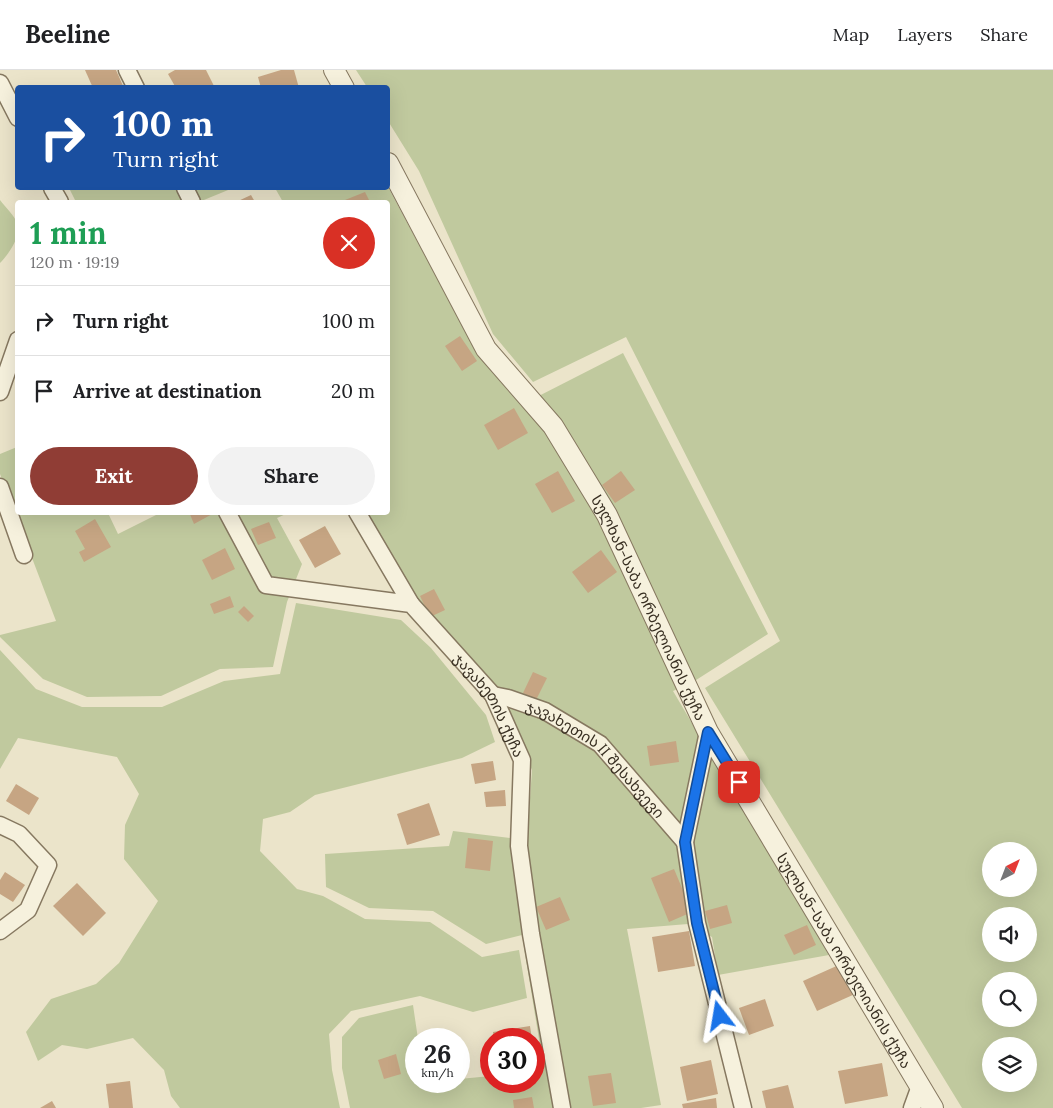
<!DOCTYPE html>
<meta charset="utf-8">
<style>
:root{--surface:#fff;--page:#f2f2f2;--text:#202124;--muted:#757577;--line:#e0e0e0;--accent:#903d35}
body{margin:0;font-family:Lora,"Noto Sans Georgian",serif;background:var(--page);color:var(--text);height:100vh;display:flex;flex-direction:column;font-size:19px;white-space:nowrap}
*{box-sizing:border-box;margin:0}
p{font-size:16px;color:var(--muted)}
.icon{flex:none;width:28px;height:28px;fill:none;stroke:currentColor;stroke-width:2;stroke-linecap:round;stroke-linejoin:round}
.map{position:relative;flex:1;overflow:hidden}
.details{position:absolute;left:15px;top:130px;width:375px;height:315px;display:flex;flex-direction:column;background:var(--surface);border-radius:5px;box-shadow:0 5px 20px #0002}
.details>*{flex:none}
.banner{position:absolute;left:15px;top:15px;width:375px;height:105px;border-radius:5px;box-shadow:0 5px 20px #0002;background:#1a4fa0;color:#fff;overflow:hidden}
.needle{width:32px;rotate:42deg}
.fabs{position:absolute;left:982px;top:772px;display:grid;gap:10px}
.fabs a{display:grid;place-items:center;width:55px;height:55px;border-radius:50%;background:var(--surface);box-shadow:0 5px 20px #0002;font-size:25px}
.speed{position:absolute;left:405px;top:958px;display:flex;gap:10px;font-size:25px;font-weight:700;text-align:center}
.speed>*{display:grid;place-content:center;width:65px;height:65px;border-radius:50%;background:var(--surface);box-shadow:0 5px 20px #0002;line-height:1}
.speed small{font-size:12px;font-weight:400}
.speed .limit{border:8px solid #d22;background:#fff;color:#111}
.pin{position:absolute;display:grid;place-items:center;width:42px;height:42px;color:#fff;margin:-21px;border-radius:10px;box-shadow:0 2px 8px #0006}
.me{position:absolute;width:55px;margin:-28px;rotate:346deg;stroke-linejoin:round;filter:drop-shadow(0 0 4px #0008)}
.turn{display:flex;align-items:center;gap:18px;height:105px;padding:0 15px;font-size:22px}
.turn .icon{width:65px;height:65px;stroke-width:2.5}
.turn b{display:block;font-size:35px;line-height:42px}
.round{display:grid;place-items:center;flex:none;width:52px;height:52px;border-radius:26px;background:var(--page)}
.head{display:flex;align-items:center;justify-content:space-between;height:85px;padding:0 15px}
h1{font-size:30px;font-weight:800;line-height:38px;color:#1e9e55}
.button{display:flex;gap:10px;margin-top:auto;padding:10px 15px}
.button a{flex:1;height:58px;border-radius:30px;background:var(--accent);color:#fff;font-size:20px;font-weight:800;line-height:58px;text-align:center}
.button a+a{background:var(--page);color:var(--text)}
ul{padding:0;list-style:none}
li{display:flex;align-items:center;gap:15px;height:70px;padding:0 15px;border-top:1px solid var(--line)}
li div{flex:1}
li b{display:block;font-size:19px}
li em{font-style:normal}
header{display:flex;align-items:center;gap:30px;box-sizing:border-box;height:70px;padding:0 25px;background:var(--surface);border-bottom:1px solid var(--line)}
header strong{font-size:24px}
nav{display:flex;gap:28px;margin-inline-start:auto;font-size:18px}
.map>svg:first-child{display:block}
.green{fill:#c0c99e;fill-rule:evenodd}
.building{fill:#c6a583}
.lines{fill:none;stroke-linecap:round;stroke-linejoin:round}
.minor-casing{stroke:#867860;stroke-width:19}
.tertiary-casing{stroke:#867860;stroke-width:22}
.minor{stroke:#f6f1dd;stroke-width:16}
.tertiary{stroke:#f6f1dd;stroke-width:20}
.route-casing{stroke:#114b97;stroke-width:12}
.route{stroke:#1a73e8;stroke-width:9}
.labels{text-anchor:middle;dominant-baseline:central;stroke-width:5;stroke-linejoin:round;paint-order:stroke}
.street-label{font-size:15px;fill:#382f22;stroke:#f3eed9}
</style>
<header>
<strong>Beeline</strong>
<nav><a>Map</a><a>Layers</a><a>Share</a></nav>
</header>
<div class="map">
<svg width="1053" height="1038" viewBox="0 0 1053 1038">
<rect width="100%" height="100%" fill="#ebe4ca"/>
<g class="green">
<path d="M356,0H1053V1038H962L705,618L780,571L626,267L533,312L493,264L419,101L388,51V18L367,17ZM991,781H1029V819H991ZM991,846H1029V884H991ZM991,911H1029V949H991ZM1029,976V1014H991V976Z"/>
<path d="M388,117L466,262L488,295L525,333L623,283L768,564L693,612L673,621L829,885L718,905L712,867L688,854L627,859L661,1035L641,1038H350L342,998V967L359,948L413,935L418,969H416V1011H424V1013L459,1011V1009L491,1006V1011H534V1001L544,1000L522,865L486,874L433,841L369,838L326,817L325,784L449,776L453,761L527,770L532,700L494,613L409,520L368,443L388,442V132H283L275,118Z"/>
<path d="M69,118H233L199,132H76Z"/>
<path d="M0,130C5,137 15,146 17,153C22,166 8,185 0,193Z"/>
<path d="M17,377L18,442L108,443L118,464L160,443H288L277,448L302,494L287,532L273,597L220,599L161,626L87,627L43,609L0,567V565L56,551L0,404V384Z"/>
<path d="M296,533L401,550L431,578L486,645L495,672L462,688L315,725L290,742L263,749L260,781L297,819L323,826L365,849L430,852L482,887L519,880L527,928L473,942L420,926L351,941L329,964L332,1000L340,1038H180L171,1026L164,1000L133,968L87,979L62,975L38,991L26,962L51,929L96,914L119,893L158,831L124,789L125,755L139,724L117,687L18,668L0,699V580L36,619L82,637H162L224,611L280,604Z"/>
</g>
<g class="building">
<path d="M85,0H116L124,18H93Z"/>
<path d="M175,0H206L215,18H176L168,4Z"/>
<path d="M281,0H294L299,18H261L258,7Z"/>
<path d="M365,122L370,132H346L345,130Z"/>
<path d="M251,125L255,132H236Z"/>
<path d="M460,266L477,291L462,301L445,276Z"/>
<path d="M514,338L528,363L498,380L484,355Z"/>
<path d="M558,401L575,431L552,443L535,414Z"/>
<path d="M621,401L635,420L615,433L602,415Z"/>
<path d="M189,442H216L194,454Z"/>
<path d="M95,449L111,477L84,492L79,482L85,479L75,461Z"/>
<path d="M269,452L276,468L258,475L251,459Z"/>
<path d="M325,456L341,484L315,498L299,470Z"/>
<path d="M225,478L235,499L212,510L202,490Z"/>
<path d="M601,480L617,502L588,523L572,502Z"/>
<path d="M434,519L445,540L430,547L420,526Z"/>
<path d="M230,526L234,537L214,544L210,534Z"/>
<path d="M244,536L254,546L248,552L238,542Z"/>
<path d="M533,602L547,608L536,630L523,623Z"/>
<path d="M676,671L679,692L650,696L647,676Z"/>
<path d="M493,691L496,710L475,714L471,694Z"/>
<path d="M16,714L39,728L29,745L6,731Z"/>
<path d="M505,720L506,736L486,737L484,722Z"/>
<path d="M429,733L440,765L407,775L397,744Z"/>
<path d="M468,768L493,771L490,801L465,798Z"/>
<path d="M674,799L692,842L669,852L651,808Z"/>
<path d="M5,802L25,815L13,832L0,824V810Z"/>
<path d="M77,813L106,843L83,866L53,836Z"/>
<path d="M560,827L570,850L546,860L536,837Z"/>
<path d="M727,835L732,853L710,859L705,841Z"/>
<path d="M807,855L816,875L794,885L784,865Z"/>
<path d="M689,861L695,896L658,902L652,867Z"/>
<path d="M841,894L855,924L817,941L803,911Z"/>
<path d="M765,929L774,956L749,965L739,938Z"/>
<path d="M530,956L532,969H494L493,962Z"/>
<path d="M396,984L401,1004L384,1009L378,990Z"/>
<path d="M711,990L718,1024L687,1031L680,997Z"/>
<path d="M882,993L888,1026L845,1034L838,1001Z"/>
<path d="M611,1003L616,1033L593,1036L588,1006Z"/>
<path d="M130,1011L133,1038H109L106,1014Z"/>
<path d="M788,1015L794,1038H766L762,1021Z"/>
<path d="M532,1027L534,1038H514L513,1030Z"/>
<path d="M716,1028L717,1038H683L682,1034Z"/>
<path d="M52,1031L56,1038H40Z"/>
</g>
<g class="lines">
<defs>
<g id="minor">
<path d="M127,0L136,18"/>
<path d="M0,13L18,48"/>
<path d="M52,118L60,132"/>
<path d="M185,118L192,132"/>
<path d="M0,322L18,270"/>
<path d="M0,417L24,485"/>
<path id="s1" d="M227,442L266,515L411,534L493,625L522,690L519,776L531,864L562,1038"/>
<path d="M357,442L411,534"/>
<path id="s2" d="M493,625L508,628L545,641L600,674L685,772"/>
<path d="M708,662L685,772L697,853L743,1038"/>
<path d="M0,755L19,764L48,795L28,840L0,861"/>
<path d="M912,1038L920,1016"/>
</g>
<g id="tertiary">
<path d="M334,0L344,18"/>
<path id="s3" d="M388,93L486,279L553,356L607,445L708,662L933,1038"/>
</g>
</defs>
<use href="#minor" class="minor-casing"/>
<use href="#tertiary" class="tertiary-casing"/>
<use href="#minor" class="minor"/>
<use href="#tertiary" class="tertiary"/>
</g>
<g class="lines">
<defs>
<path id="route" d="M720,946L697,853L685,772L708,662L739,712"/>
</defs>
<use href="#route" class="route-casing"/>
<use href="#route" class="route"/>
</g>
<g class="labels">
<g class="street-label">
<text stroke="none"><textPath href="#s3" startOffset="518">სულხან-საბა ორბელიანის ქუჩა</textPath></text>
<text stroke="none"><textPath href="#s1" startOffset="358">ჯავახეთის ქუჩა</textPath></text>
<text stroke="none"><textPath href="#s2" startOffset="124">ჯავახეთის II შესახვევი</textPath></text>
<text stroke="none"><textPath href="#s3" startOffset="922">სულხან-საბა ორბელიანის ქუჩა</textPath></text>
</g>
</g>
</svg>
<div class="fabs">
<a><svg class="needle" viewBox="-14 -14 28 28"><path d="M0-13l5 13h-10z" fill="#e53935"/><path d="M0 13l5-13h-10z" fill="#757577"/></svg></a>
<a><svg class="icon" aria-label="sound" viewBox="0 0 24 24"><path d="M4 9h4l5-4v14l-5-4H4zM17 9q2 3 0 6"/></svg></a>
<a><svg class="icon" aria-label="search" viewBox="0 0 24 24"><circle cx="10" cy="10" r="6"/><path d="M15 15l6 6"/></svg></a>
<a><svg class="icon" aria-label="layers" viewBox="0 0 24 24"><path d="M12 4l9 5-9 5-9-5zM3 14l9 5 9-5"/></svg></a>
</div>
<div class="speed"><div>26<small>km/h</small></div><div class="limit">30</div></div>
<div class="pin" style="left:739px;top:712px;background:#d93025"><svg class="icon" aria-label="arrive" viewBox="0 0 24 24"><path d="M6 21V4h12l-3 4 3 4H6"/></svg></div>
<svg class="me" style="left:720px;top:946px" viewBox="-20 -20 40 40"><path d="M0-17L14 15 0 8-14 15z" fill="#1a73e8" stroke="#fff" stroke-width="4"/></svg>
<div class="banner">
<div class="turn"><svg class="icon" aria-label="right" viewBox="0 0 24 24"><path d="M7 20v-9h11M14 6l5 5-5 5"/></svg><div><b>100 m</b>Turn right</div></div>
</div>
<section class="details">
<div class="head"><div><h1>1 min</h1><p>120 m · 19:19</p></div><a class="round" style="background:#d93025;color:#fff"><svg class="icon" aria-label="close" viewBox="0 0 24 24"><path d="M6 6l12 12M18 6L6 18"/></svg></a></div>
<ul>
<li><svg class="icon" aria-label="right" viewBox="0 0 24 24"><path d="M7 20v-9h11M14 6l5 5-5 5"/></svg><div><b>Turn right</b></div><em>100 m</em></li>
<li><svg class="icon" aria-label="arrive" viewBox="0 0 24 24"><path d="M6 21V4h12l-3 4 3 4H6"/></svg><div><b>Arrive at destination</b></div><em>20 m</em></li>
</ul>
<div class="button"><a>Exit</a><a>Share</a></div>
</section>
</div>
